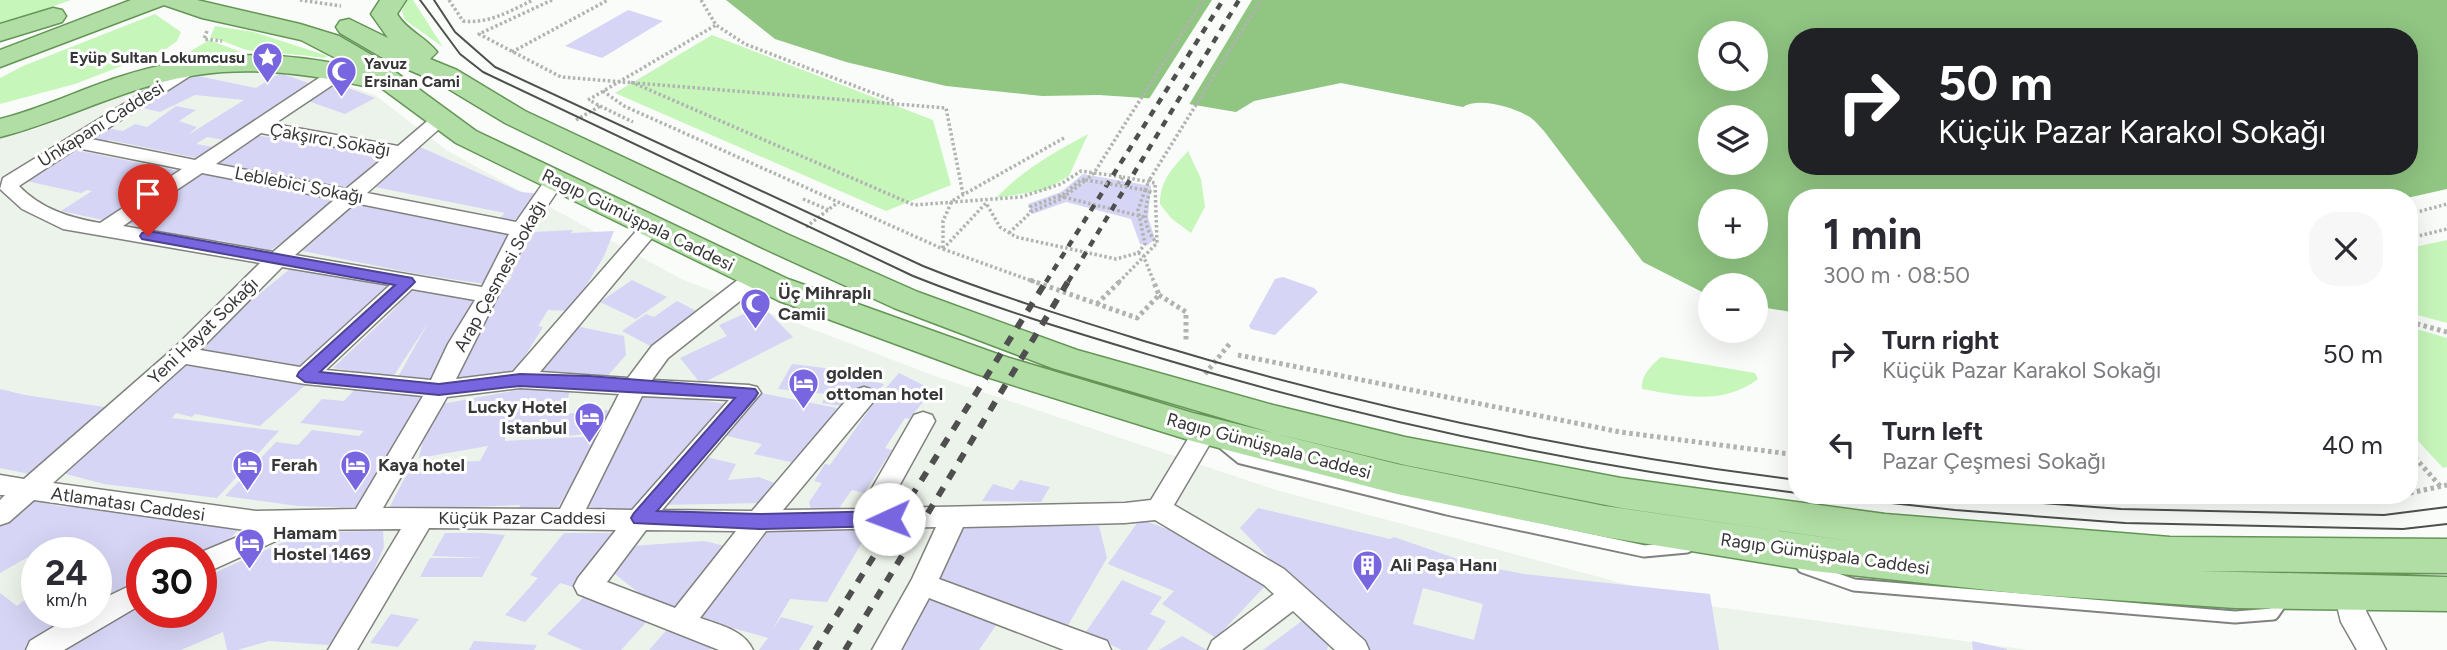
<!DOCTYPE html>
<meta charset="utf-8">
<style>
:root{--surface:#fff;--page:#f7f7f7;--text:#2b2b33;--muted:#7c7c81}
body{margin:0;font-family:Figtree,sans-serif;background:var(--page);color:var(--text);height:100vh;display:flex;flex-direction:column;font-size:26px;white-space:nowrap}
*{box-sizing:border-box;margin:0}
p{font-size:23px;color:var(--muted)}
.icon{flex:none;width:38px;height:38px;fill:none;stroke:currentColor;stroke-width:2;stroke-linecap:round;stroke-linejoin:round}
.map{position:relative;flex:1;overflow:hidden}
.sheet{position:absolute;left:1788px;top:189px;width:630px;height:315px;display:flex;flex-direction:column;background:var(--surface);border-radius:28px;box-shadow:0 7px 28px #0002}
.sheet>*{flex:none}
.top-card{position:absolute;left:1788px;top:28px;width:630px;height:147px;border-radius:28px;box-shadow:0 7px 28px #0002;background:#202124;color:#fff;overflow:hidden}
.buttons{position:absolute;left:1698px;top:21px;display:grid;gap:14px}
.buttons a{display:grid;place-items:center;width:70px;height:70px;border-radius:50%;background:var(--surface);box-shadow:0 7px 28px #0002;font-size:35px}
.speed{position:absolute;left:21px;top:537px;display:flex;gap:14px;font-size:35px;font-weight:700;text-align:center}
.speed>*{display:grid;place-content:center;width:91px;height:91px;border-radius:50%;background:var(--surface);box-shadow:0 7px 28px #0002;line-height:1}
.speed small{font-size:18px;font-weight:400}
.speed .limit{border:10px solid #d22;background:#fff;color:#111}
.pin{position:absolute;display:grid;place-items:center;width:60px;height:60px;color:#fff;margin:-72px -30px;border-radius:50% 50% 50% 0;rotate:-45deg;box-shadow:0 0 7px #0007}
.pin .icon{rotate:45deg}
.me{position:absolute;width:77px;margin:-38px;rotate:268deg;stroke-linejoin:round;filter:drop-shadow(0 0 5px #0008)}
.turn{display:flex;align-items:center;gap:24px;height:147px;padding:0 35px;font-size:32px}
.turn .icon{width:91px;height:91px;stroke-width:2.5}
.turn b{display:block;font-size:49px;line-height:60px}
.round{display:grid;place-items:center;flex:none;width:74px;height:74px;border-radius:28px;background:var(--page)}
.summary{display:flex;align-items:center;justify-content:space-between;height:119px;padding:0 35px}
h1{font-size:42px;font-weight:700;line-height:52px}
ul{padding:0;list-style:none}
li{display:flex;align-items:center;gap:21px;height:91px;padding:0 35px}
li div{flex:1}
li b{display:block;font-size:26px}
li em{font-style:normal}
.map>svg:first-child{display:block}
.built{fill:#ecf3ea;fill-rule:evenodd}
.green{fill:#c7f6bb}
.water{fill:#90c582;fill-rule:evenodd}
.pier{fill:#fafcfa}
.building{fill:#d6d5f5;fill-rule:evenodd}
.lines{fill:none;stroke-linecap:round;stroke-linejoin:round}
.service-casing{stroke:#80827f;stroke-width:15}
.minor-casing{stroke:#80827f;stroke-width:3}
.primary-casing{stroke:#649556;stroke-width:3}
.path-far1{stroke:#b1b3b1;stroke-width:3.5;stroke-dasharray:2.5 2.5;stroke-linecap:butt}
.path{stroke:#b1b3b1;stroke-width:5;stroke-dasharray:3.5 3.5;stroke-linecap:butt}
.service{stroke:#fff;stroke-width:11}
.minor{fill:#fff;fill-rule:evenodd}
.primary{fill:#b0dea4;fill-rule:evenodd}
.tram{stroke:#4e4f4e;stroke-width:2}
.rail-far1{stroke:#4e4f4e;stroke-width:4.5;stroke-dasharray:7 7;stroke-linecap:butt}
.rail{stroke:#4e4f4e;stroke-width:6;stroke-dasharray:10 10;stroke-linecap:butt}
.path-bridge{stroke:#b1b3b1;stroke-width:3.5;stroke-dasharray:2.5 2.5;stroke-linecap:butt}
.route{fill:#7866e1;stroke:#4e4292;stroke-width:2}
.labels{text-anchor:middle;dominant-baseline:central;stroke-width:6;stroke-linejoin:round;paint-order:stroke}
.far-poi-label{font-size:16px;font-weight:bold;fill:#363736;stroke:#fff;text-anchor:end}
.street-label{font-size:18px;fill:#363736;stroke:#fff}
.poi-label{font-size:18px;font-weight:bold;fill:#363736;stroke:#fff;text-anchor:start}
</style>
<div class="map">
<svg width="2447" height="650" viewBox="0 0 2447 650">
<rect width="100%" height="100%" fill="#fafcfa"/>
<path class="built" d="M238,66L305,71L375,95L446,150L681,279L935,376L1276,490L1703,605L2029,650H0V137L37,129L155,79ZM37,553H96V612H37ZM142,553H201V612H142Z"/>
<g class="green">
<path d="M0,0H71L0,25Z"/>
<path d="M407,0H413L443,47L405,20L402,11Z"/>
<path d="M155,14L181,32L177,41L166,49L75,84L0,104V78L23,66Z"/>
<path d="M215,26L254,32L328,56L324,58C300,54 276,53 252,51C239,49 225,40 210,38Z"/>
<path d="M712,35L933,120L951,185L886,211L615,93Z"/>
<path d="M209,40L241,52L168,65Z"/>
<path d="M1088,134L1069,176L1045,190L996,198C1022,170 1055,152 1088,134Z"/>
<path d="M1188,151L1201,179L1205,207L1191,233L1172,219L1160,204C1160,180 1172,169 1188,151Z"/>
<path d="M2447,240V323L2410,313V248Z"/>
<path d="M2410,327L2447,338V467L2443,468L2410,432Z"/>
<path d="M1661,357L1755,373L1758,379C1722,406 1682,396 1642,389C1641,375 1651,366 1661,357Z"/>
</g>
<path class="water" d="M726,0H2447V189L2407,198H1797V313L1755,306V285H1710V296L1643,262L1544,131C1539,126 1534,119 1528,116C1512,107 1478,97 1463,107L1341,83L1254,101L1236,112L1159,99L1099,95L1042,96L946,86L846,62L775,39ZM1710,33H1755V79H1710ZM1797,37H2410V166H1797ZM1710,117H1755V163H1710ZM1710,201H1755V247H1710Z"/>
<path class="pier" d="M1212,0H1252L1187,108L1147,102Z"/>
<g class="building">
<path d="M628,10L663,21L602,58L565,46Z"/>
<path d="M280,73L314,85L230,141L207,137L196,144L220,148L202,159L109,140L106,142L88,139L106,128L123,131L135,124L147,127L176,106L196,110L179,121L197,127L188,135L244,100L195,95L160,112L139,107L193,75L256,88Z"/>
<path d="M338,84L375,98L345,114L308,101Z"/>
<path d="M255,135L390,157L351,189L213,165Z"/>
<path d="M418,146L521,192L541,194L512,223L497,221L505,213L370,186Z"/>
<path d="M75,150L180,171L103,220L61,211L92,191L87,190L81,193L26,181Z"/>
<path d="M200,171L320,197L336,201L270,251L218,240L213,243L124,223Z"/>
<path d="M1083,174L1151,186L1148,217L1155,239L1148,245L1140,244L1131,219L1066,202L1033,214L1028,204L1061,192Z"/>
<path d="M360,201L511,233L484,284L412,273L298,250Z"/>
<path d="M573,230L571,233L614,231L604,256L571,311L548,310L538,326L543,327L513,375L457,382V359L512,276H508L534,232Z"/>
<path d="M296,264L397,284L298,374L189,351Z"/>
<path d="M1283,277L1314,288L1318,292L1275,335L1251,329L1249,326L1275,279Z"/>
<path d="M632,280L667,297L636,319L600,302Z"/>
<path d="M417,284L482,296L438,379L398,377L428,323L393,377L333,368L389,315Z"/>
<path d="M677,301L704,315L656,349L622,331L646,314L654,317Z"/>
<path d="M762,306L793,337L701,384L680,358L727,336L719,325Z"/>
<path d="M571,325L624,336L626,355L604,380L579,374H535Z"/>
<path d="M186,358L311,380L260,426L195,414L192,417L176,413L172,418L279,431L217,498L104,484L55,471Z"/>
<path d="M792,364L866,373L862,379L884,384L876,394L855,389L842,406L822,403L826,394L778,389Z"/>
<path d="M899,373L933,390L909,419L905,418L885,448L892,450L864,493L852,490L831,519L813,517L809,502L822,483L814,481L825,464L830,465L878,397Z"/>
<path d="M357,387L434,397L363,508L298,506L225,496L276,442L298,445L312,430L359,436L364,431L300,423L322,399L344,401Z"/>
<path d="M534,387L570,391L563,414L610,410L605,432L557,437L559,428L505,436V441L601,436L558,507L519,509L520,505L388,510L412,464L480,461L488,446L419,458L431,406Z"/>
<path d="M0,389L25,395L111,408L34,475L0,468Z"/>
<path d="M643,392L734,405L635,510L584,507Z"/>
<path d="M756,392L837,408L799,464L754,454L762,444L723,435Z"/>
<path d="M702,456L736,464L728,480L759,477L777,484L763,503L660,505Z"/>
<path d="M1020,480L1050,487L1041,502L982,501L993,484L1013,490Z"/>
<path d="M33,500L58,506L90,508L238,530L227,542L201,553H142V587L96,610V553H37V561L28,557L0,573V527Z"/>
<path d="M1258,508L1390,539L1394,537L1472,564L1524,574L1710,594L1719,650H1370L1345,637L1240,528ZM1423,588L1483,604L1474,640L1413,624Z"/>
<path d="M1140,519L1175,532L1237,565L1232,572L1238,566L1267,584L1216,638L1162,604L1174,591L1108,564Z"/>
<path d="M963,524L1099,526L1107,558L1063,634L937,584Z"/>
<path d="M764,526L871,527L827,602L790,599L772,630L781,617L814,626L799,650H759L768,638L697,618Z"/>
<path d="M383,530L384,547L364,593L329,645L269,641L237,650H227L223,632L181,650H57L97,626L142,606V612H201V579L301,534Z"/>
<path d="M445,533H482L505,535L482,577H420L430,558H485L432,556Z"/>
<path d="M564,533H624L576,588L560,583L525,622L505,615L538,578L530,575Z"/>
<path d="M704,541L729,547L685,613L657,607L611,571L630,546Z"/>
<path d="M1122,580L1162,597L1150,614L1166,621L1147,650H1122L1085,633Z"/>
<path d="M37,591V612H92L30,650H0V593L17,606Z"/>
<path d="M589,592L650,618L621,650H583L547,634Z"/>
<path d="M929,594L999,621L979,650H898L913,629L905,626Z"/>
<path d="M391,614L419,619L398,647L370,643Z"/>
<path d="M1303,620L1330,639L1327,650H1263Z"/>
<path d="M672,624L717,641L710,650H649Z"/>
<path d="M1182,636L1207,650H1159Z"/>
<path d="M474,641L537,645L534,650H469Z"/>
<path d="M1972,641L2007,649V650H1973Z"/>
</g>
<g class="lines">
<defs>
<g id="service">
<path d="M1225,445L1241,458L1447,509L1644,551L1687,547"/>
<path d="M1803,567L1854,585L2235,617L2273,614L2284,598"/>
</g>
<g id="minor">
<path d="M192,62L198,63L201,67L198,71L91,139L195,160L334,68H346L349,72L346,76L274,124L398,146L432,117L439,115L448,121L367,193L516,222L548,176H562L565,180L531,230L456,379L513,372L645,221H659L662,226L540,372L628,378L652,346L748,272H764L767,277L764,282L668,358L652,380L749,385L757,387L761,393L662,510L752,511L855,390L864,387L873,390L876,396L873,402L783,510L860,509L914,415L923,412L932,415L935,421L887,508L1125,503L1151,500L1197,424L1206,421L1215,424L1218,430L1174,505L1284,569L1365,641L1369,650H1335L1293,611L1242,650H1208L1212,641L1274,594L1264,585L1155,520L1125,523L963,527L939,579L1107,641L1111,650H1064L929,598L901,650H872L912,579L936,527L766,531L700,618C720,625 744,630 753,650H719L578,594L574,586L578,578L616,530L429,528L357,650H328L401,529L300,530L201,575V553H199L252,531L34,500L9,522L0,525V500L5,495H0V475L24,479L173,349L260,263L63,229L22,209L0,189L3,178ZM261,133L386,156L346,189L216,164ZM77,148L182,169L100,223C70,218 41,209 19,186ZM202,173L335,199L273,252L123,226ZM355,203L509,234L482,287L295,255ZM282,267L390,285L300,367L200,350ZM412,289L475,300L448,344L431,380L326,370ZM186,364L305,384L423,396L356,509L256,511L53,483ZM520,388L619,394L560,509L383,508L447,397ZM642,396L729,400L632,510L586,509ZM646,530L736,531L675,608L607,582Z"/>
<path d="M142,580V604L64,650H26L30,641L78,612H96V602Z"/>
<path d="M2362,582L2372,585L2376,593L2366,611L2386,650H2357L2341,622L2338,610L2352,585Z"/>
</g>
<g id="primary">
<path d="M131,0H197L300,24L339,36L375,57L476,131L788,279L1003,356L1193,413L1397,464L1605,506L1864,543L1621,508L1405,465L1273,433L1052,368L894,308L765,249L505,123L437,82L388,61L340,33L336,27L340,21L349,19L388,38L371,14L380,0H406L397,14C407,31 426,37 437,52L430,59L457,70L525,111L789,235L918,292L1077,350L1273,405L1405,437L1621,478L1885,514L2170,537L2447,539V573L2199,571L2447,577V611L2235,608L2024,594L1814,571L1605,537L1397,494L1192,441L977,374L779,301L456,143L380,87L373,88C298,71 227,62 152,85C100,100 52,124 0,137V119C40,109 77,91 116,78C196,51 272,49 353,67L301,40L202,18L164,5L0,67V50Z"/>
<path d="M53,8L62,10L66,16L62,22L0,41V24Z"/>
</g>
</defs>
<use href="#service" class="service-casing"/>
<use href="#minor" class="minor-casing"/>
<use href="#primary" class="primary-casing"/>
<g class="path-far1">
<path d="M300,0L341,6"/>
<path d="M449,0L463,21C489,24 510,11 533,0"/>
<path d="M552,0L479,34L561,77L946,108L963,194"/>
<path d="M701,0L716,25L745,44L894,101"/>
<path d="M207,31L204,39L222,41"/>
<path d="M512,52L608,0"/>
<path d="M631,82L914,205L1021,197L1061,184L1081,171L1123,177L1117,185"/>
<path d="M603,91L624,106L943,249"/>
<path d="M588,100L716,25"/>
<path d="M600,106L633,122"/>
<path d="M576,120L600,106L589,100"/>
<path d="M1150,179L1261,0"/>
<path d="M1145,190L1150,191C1144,211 1142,227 1157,243"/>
<path d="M1059,196L1144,217"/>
<path d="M803,199L829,210"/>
<path d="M1031,212L1030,207L1064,194L1082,179L1086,180"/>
<path d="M2410,214L2447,204"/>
<path d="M806,227L837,203"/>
<path d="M1009,233L1031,212L1061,199L1086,180"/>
<path d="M2410,238L2447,229"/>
<path d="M943,248V221L952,201L1064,138"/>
<path d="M943,249L1035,282"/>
<path d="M943,249L986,203L1000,227L1016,237L1116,259L1138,253L1143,255L1154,282"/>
<path d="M1138,253L1145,244L1138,210L1145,190"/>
<path d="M1119,282L1157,243L1155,183L1123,177"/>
</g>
<g class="path">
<path d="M1030,280L1137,318L1159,295L1153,280"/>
<path d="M1159,295L1186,312V341"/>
<path d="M1097,304L1121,280"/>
<path d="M2410,322L2447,332"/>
<path d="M1238,355L1620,432L1797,455"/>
<path d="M1205,374L1231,342"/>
<path d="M2410,452L2441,487"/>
<path d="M2410,493L2447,485"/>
</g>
<use href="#service" class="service"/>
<use href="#minor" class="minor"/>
<use href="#primary" class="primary"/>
<g class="tram">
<path d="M420,0L460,54L483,72L913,276C993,308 1077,333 1160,358C1369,421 1580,466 1797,493"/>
<path d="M434,0L455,32L495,67L923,266C995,295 1070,318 1144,341C1358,406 1575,452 1797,480"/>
<path d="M1818,495L1955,510L2125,523L2403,529L2447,524"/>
<path d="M1937,495L2121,509L2384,515L2447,507"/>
</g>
<g class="rail-far1">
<path d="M1046,282L1223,0"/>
<path d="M1068,282L1239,0"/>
</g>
<g class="rail">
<path d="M815,650L1047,280"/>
<path d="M845,650L1069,280"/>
</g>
<path class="path-bridge" d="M1150,179L1145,190L1086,180L1094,173L1203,0"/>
</g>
<path class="route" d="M148,231L412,278L415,282L412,285L320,372L439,384L520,374L589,376L755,389L758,393L755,398L657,511L759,514L889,511L895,513L898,519L895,524L889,526L759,529L634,523L631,518L634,513L735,398L520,386L439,395L305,382L297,376L299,372L395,285L142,239L140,236L142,233Z"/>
<defs>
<symbol id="sight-pin" viewBox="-11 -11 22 30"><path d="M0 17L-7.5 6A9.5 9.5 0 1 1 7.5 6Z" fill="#7866e1" stroke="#fff"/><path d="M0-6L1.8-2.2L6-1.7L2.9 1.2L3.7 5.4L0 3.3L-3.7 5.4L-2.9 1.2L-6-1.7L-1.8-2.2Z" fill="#fff"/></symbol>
<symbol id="mosque-pin" viewBox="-11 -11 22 30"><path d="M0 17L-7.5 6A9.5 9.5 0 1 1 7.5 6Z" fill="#7866e1" stroke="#fff"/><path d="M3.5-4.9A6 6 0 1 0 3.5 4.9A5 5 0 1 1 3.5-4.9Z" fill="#fff"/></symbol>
<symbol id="hotel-pin" viewBox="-11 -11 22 30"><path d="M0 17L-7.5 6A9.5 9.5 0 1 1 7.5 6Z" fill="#7866e1" stroke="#fff"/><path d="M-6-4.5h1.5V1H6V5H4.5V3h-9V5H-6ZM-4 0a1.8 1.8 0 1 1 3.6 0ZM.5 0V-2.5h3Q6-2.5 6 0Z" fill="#fff"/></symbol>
<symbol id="building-pin" viewBox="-11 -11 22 30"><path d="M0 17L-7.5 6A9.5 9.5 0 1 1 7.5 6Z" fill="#7866e1" stroke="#fff"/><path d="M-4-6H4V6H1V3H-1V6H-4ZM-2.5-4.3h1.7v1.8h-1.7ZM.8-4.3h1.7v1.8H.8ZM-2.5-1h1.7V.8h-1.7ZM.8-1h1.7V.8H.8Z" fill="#fff"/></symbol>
</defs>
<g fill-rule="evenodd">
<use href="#sight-pin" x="250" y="40" width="35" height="47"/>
<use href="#mosque-pin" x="324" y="54" width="35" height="47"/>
<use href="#mosque-pin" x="738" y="286" width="35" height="47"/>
<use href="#hotel-pin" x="786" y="366" width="35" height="47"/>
<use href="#hotel-pin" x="572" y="400" width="35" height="47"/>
<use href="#hotel-pin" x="230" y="448" width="35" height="47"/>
<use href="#hotel-pin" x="338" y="448" width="35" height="47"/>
<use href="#hotel-pin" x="232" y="526" width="35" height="47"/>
<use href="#building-pin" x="1350" y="548" width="35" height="47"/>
</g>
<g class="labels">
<g class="far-poi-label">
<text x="245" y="57">Eyüp Sultan Lokumcusu</text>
<text x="364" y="63" text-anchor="start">Yavuz<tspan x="364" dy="18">Ersinan Cami</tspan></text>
</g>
<g class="street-label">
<text transform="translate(101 124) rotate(-32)">Unkapanı Caddesi</text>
<text transform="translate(330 140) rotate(10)">Çakşırcı Sokağı</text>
<text transform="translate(299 185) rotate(11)">Leblebici Sokağı</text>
<text transform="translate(638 220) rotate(26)">Ragıp Gümüşpala Caddesi</text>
<text transform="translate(500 276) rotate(-61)">Arap Çesmesi Sokağı</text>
<text transform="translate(203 331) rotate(-44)">Yeni Hayat Sokağı</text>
<text transform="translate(1269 446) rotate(15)">Ragıp Gümüşpala Caddesi</text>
<text transform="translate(128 504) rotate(8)">Atlamatası Caddesi</text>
<text x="522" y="518">Küçük Pazar Caddesi</text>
<text transform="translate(1825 554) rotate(8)">Ragıp Gümüşpala Caddesi</text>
</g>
<g class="poi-label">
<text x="778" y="293">Üç Mihraplı<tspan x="778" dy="21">Camii</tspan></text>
<text x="826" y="373">golden<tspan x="826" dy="21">ottoman hotel</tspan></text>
<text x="567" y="407" text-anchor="end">Lucky Hotel<tspan x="567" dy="21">Istanbul</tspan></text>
<text x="271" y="465">Ferah</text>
<text x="378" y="465">Kaya hotel</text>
<text x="273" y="533">Hamam<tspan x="273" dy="21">Hostel 1469</tspan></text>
<text x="1390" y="565">Ali Paşa Hanı</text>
</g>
</g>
</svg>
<div class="buttons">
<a><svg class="icon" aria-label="search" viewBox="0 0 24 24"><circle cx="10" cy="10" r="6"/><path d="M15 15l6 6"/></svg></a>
<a><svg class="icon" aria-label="layers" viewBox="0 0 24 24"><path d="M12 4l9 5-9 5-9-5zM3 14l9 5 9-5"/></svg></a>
<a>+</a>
<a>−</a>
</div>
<div class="speed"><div>24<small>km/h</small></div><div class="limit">30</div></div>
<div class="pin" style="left:148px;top:236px;background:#d93025"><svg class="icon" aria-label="arrive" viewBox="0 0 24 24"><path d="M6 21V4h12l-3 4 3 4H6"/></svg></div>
<svg class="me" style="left:889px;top:519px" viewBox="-20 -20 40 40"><circle r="19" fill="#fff"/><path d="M0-13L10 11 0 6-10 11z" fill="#7866e1"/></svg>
<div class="top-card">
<div class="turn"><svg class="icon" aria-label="right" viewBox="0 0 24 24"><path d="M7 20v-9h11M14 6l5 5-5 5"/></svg><div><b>50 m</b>Küçük Pazar Karakol Sokağı</div></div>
</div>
<section class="sheet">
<div class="summary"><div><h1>1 min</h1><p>300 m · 08:50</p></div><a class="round"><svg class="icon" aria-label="close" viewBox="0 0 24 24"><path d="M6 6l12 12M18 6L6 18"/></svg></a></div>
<ul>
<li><svg class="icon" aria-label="right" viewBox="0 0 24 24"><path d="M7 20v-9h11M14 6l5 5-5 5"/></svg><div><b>Turn right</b><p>Küçük Pazar Karakol Sokağı</p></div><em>50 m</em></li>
<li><svg class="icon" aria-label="left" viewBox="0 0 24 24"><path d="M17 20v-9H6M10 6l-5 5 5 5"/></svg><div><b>Turn left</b><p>Pazar Çeşmesi Sokağı</p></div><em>40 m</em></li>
</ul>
</section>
</div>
